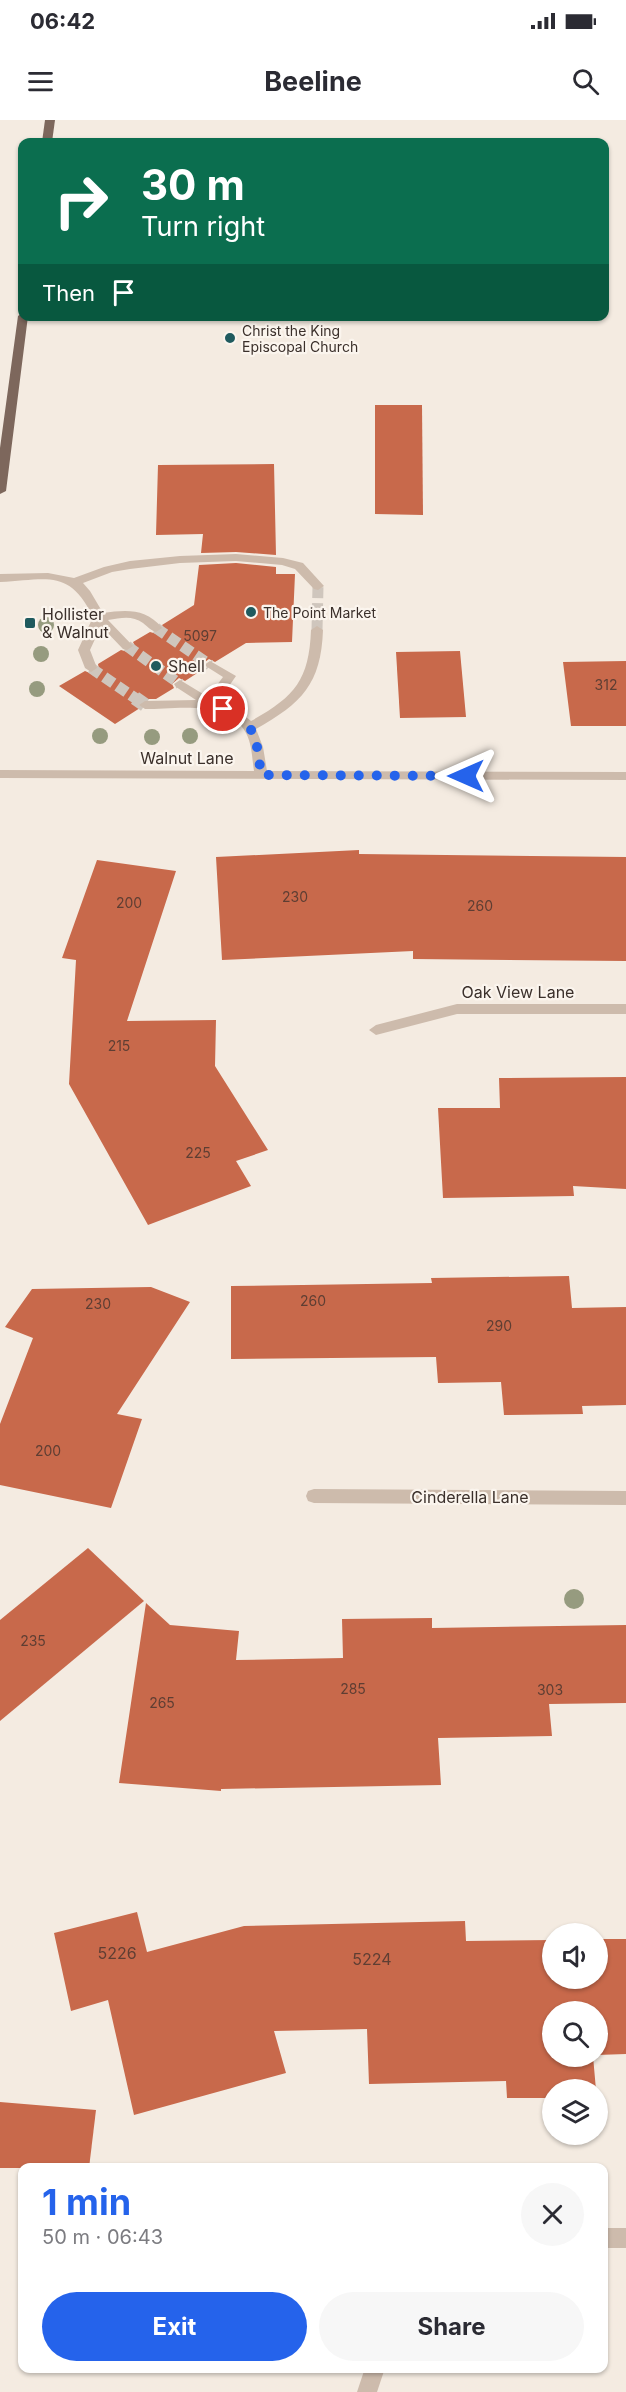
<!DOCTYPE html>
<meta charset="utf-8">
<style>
:root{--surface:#fff;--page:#f7f7f7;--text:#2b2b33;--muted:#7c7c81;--accent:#2563eb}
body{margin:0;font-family:Inter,sans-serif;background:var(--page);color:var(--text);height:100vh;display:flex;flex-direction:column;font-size:22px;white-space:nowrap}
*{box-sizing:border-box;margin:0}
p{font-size:20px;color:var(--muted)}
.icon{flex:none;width:33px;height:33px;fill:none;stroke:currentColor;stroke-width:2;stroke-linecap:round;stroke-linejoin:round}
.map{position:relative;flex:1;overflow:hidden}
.details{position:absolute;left:18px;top:2043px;width:590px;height:210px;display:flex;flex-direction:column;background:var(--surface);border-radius:12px;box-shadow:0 2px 4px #0004}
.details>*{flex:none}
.top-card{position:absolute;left:18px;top:18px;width:591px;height:183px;border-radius:12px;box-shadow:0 2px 4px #0004;background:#0b6e4f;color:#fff;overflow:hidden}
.buttons{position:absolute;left:542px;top:1803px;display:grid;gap:12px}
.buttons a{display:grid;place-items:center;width:66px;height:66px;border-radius:50%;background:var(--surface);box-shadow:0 2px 4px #0004;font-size:30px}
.pin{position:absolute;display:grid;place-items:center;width:51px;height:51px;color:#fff;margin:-26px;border:3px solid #fff;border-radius:50%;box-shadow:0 2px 6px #0007}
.me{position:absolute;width:66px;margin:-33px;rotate:270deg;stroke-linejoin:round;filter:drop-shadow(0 0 4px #0008)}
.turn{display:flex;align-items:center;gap:21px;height:126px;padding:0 24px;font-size:27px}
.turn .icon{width:78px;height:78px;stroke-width:2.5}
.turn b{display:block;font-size:42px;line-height:51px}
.then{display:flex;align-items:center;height:57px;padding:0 24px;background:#0003;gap:12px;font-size:22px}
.round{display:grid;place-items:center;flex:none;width:63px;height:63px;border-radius:32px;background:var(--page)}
.headline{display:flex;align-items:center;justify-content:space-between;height:102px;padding:0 24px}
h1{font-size:36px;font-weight:700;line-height:45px;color:var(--accent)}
.primary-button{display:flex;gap:12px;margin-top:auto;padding:12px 24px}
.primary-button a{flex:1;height:69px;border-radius:36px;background:var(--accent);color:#fff;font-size:24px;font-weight:700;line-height:69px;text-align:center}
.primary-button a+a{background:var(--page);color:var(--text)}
.status{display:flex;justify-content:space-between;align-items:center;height:42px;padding:0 30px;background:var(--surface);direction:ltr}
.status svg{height:16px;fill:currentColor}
header{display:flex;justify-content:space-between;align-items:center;height:78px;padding:0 24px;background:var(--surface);font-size:27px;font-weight:700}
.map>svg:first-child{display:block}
.building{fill:#c8694b}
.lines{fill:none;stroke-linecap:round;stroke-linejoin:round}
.minor-tunnel-far1{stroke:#cfc6bd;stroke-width:11;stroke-dasharray:11 5;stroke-linecap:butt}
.minor-tunnel{stroke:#cfc6bd;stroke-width:14;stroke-dasharray:14 7;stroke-linecap:butt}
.minor{fill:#cdbbac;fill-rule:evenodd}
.major{fill:#7d675c;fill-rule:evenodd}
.tree{fill:#969b7f}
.route{stroke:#2563eb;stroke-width:10;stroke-dasharray:0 18}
.poi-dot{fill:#1f5a5e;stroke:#fbf5ee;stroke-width:2}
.labels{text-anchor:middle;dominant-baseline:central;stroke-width:4.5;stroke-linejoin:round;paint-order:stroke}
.far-poi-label{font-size:14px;fill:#3b302b;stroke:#fbf5ee;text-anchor:start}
.number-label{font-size:14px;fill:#5e3e33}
.poi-label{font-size:16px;fill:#3b302b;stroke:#fbf5ee;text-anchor:start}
.street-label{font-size:16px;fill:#3b302b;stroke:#fbf5ee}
.near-number-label{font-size:16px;fill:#5e3e33}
</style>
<div class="status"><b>06:42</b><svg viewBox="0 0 49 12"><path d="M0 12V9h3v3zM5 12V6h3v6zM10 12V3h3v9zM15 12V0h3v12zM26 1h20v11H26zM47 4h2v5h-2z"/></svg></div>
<header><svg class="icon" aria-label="menu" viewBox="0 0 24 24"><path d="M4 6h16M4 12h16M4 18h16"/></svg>Beeline<svg class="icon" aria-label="search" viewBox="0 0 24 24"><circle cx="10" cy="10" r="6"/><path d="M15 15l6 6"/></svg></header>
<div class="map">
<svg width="626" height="2272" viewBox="0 0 626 2272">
<rect width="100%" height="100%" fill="#f4ebe1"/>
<g class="building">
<path d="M375,285H422L423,395L375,394Z"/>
<path d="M274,344L276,435L236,432L201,433L203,414L156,415L158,345Z"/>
<path d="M236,443L276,447V454H295L292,522L246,523L215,542L209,539L202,544L205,548L185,561L179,558L172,564L174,568L156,579H144L137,584L140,588L115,604L59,566L85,551L92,554L99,549L98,544L121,530L128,532L135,526L133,522L150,512L157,514L164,508L162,505L194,485L199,445Z"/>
<path d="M460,531L466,597L400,598L396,532Z"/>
<path d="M626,541V606H571L563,542Z"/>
<path d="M359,730V734L626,737V841L413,839V831L222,840L216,737Z"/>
<path d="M97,740L176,751L127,901L216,900L215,946L268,1030L236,1041L251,1066L148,1105L69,964L76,840L62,838Z"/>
<path d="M626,957V1069L573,1066L574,1076L443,1078L438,988H500L499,958Z"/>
<path d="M569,1156L572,1188L626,1187V1285L582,1286L583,1294L504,1295L501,1262L438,1263L436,1237L231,1239V1166L432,1163L431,1158Z"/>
<path d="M151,1167L190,1182L117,1294L142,1299L111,1388L0,1365V1304L33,1218L5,1207L32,1169Z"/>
<path d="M88,1428L144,1481L0,1601V1500Z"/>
<path d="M146,1483L170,1505L239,1511L236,1540L343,1538L342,1499L432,1498V1508L626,1505V1583L549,1584L552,1616L438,1618L441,1665L221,1669V1671L119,1663Z"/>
<path d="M137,1792L147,1832L244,1806L465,1801L466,1821L552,1820V1858H597V1819H626V1934L597,1935V1892H552V1936H593L596,1970H552V1978H507L506,1961L369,1964L367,1909L274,1911L286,1953L134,1995L108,1880L71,1891L54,1813Z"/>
<path d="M0,1982L96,1990L89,2048H0Z"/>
</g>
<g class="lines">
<g class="minor-tunnel-far1">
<path d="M156,508L210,545"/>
<path d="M317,510L318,466"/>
<path d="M127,526L180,564"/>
<path d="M91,548L138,580"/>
</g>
<path class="minor-tunnel" d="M135,578L145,585"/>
<g class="minor">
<path d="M236,434L283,438L303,443L324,466L318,470L314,469L295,449L282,445L236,441L180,443L130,449L112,452L83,463L90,471L103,493C126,490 146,488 162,508L156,512C150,510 148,507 143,503C132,495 121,498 108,500L133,526L127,530L123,529L101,506L90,530L97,548L91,552L85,548L78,530L93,497C69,448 47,460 0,462V454L48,453L74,458L104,447L130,441L180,436Z"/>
<path d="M317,506L323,510C321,564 302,583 256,609L263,627L267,651L626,652V660L0,658V650L254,651C252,638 252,624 246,613C229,579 176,589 145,589L139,585L145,581L196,580L176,567L174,564L180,560L208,577L223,557L204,545L210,541L236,556L218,582L241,593L251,601C294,577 309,561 311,510Z"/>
<path d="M457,884H626V894H457L376,915L369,910L376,905Z"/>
<path d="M314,1369L626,1371V1385L314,1383L308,1381L306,1376L308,1371Z"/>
<rect x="603" y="2108" width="23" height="20"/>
<path d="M365,2248H385L377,2272H357Z"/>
</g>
<g class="major">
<path d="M45,0H55L52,22H42Z"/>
<path d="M22,193V196H28L6,371L0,374V328L18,196Z"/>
</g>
</g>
<g class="tree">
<circle cx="46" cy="505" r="8"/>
<circle cx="41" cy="534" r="8"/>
<circle cx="37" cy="569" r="8"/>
<circle cx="100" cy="616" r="8"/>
<circle cx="190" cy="616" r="8"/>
<circle cx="152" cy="617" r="8"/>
<circle cx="574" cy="1479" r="10"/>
</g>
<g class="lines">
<path class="route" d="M223,589C257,600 257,624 261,655L466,656"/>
</g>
<g class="poi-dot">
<circle cx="230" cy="218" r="6"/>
<circle cx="251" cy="492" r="6"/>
<rect x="24" y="497" width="12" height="12" rx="3"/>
<circle cx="156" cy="546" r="6"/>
</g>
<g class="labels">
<g class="far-poi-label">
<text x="242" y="210">Christ the King<tspan x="242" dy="16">Episcopal Church</tspan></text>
<text x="263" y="492">The Point Market</text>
</g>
<g class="number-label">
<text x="200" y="515">5097</text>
<text x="606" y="564">312</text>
<text x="295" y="776">230</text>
<text x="129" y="782">200</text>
<text x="480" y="785">260</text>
<text x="119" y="925">215</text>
<text x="198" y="1032">225</text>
<text x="313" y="1180">260</text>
<text x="98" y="1183">230</text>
<text x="499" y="1205">290</text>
<text x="48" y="1330">200</text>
<text x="33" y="1520">235</text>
<text x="353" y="1568">285</text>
<text x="550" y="1569">303</text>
<text x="162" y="1582">265</text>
</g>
<g class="poi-label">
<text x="42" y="494">Hollister<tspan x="42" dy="18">&amp; Walnut</tspan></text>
<text x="168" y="546">Shell</text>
</g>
<g class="street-label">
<text x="187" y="638">Walnut Lane</text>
<text x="518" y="872">Oak View Lane</text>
<text x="470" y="1377">Cinderella Lane</text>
</g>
<g class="near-number-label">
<text x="117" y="1833">5226</text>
<text x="372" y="1839">5224</text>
</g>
</g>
</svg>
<div class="buttons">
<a><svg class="icon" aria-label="sound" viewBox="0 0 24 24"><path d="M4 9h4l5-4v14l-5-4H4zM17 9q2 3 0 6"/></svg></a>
<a><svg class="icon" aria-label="search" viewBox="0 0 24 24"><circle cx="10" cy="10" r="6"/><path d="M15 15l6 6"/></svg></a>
<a><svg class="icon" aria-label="layers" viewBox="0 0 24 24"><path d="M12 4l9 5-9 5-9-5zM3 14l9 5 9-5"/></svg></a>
</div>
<div class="pin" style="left:223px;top:589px;background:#d93025"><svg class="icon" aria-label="arrive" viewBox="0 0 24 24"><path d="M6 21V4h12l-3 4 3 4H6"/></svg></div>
<svg class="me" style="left:466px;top:656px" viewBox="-20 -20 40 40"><path d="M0-17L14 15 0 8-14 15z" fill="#2563eb" stroke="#fff" stroke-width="4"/></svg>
<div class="top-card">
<div class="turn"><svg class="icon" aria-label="right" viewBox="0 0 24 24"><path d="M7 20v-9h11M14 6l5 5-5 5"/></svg><div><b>30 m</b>Turn right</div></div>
<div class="then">Then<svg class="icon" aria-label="arrive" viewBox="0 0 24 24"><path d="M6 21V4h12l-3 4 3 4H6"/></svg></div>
</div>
<section class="details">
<div class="headline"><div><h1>1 min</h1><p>50 m · 06:43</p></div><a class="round"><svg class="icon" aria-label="close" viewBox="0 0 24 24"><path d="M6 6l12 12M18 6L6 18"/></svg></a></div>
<div class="primary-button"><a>Exit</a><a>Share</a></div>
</section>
</div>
